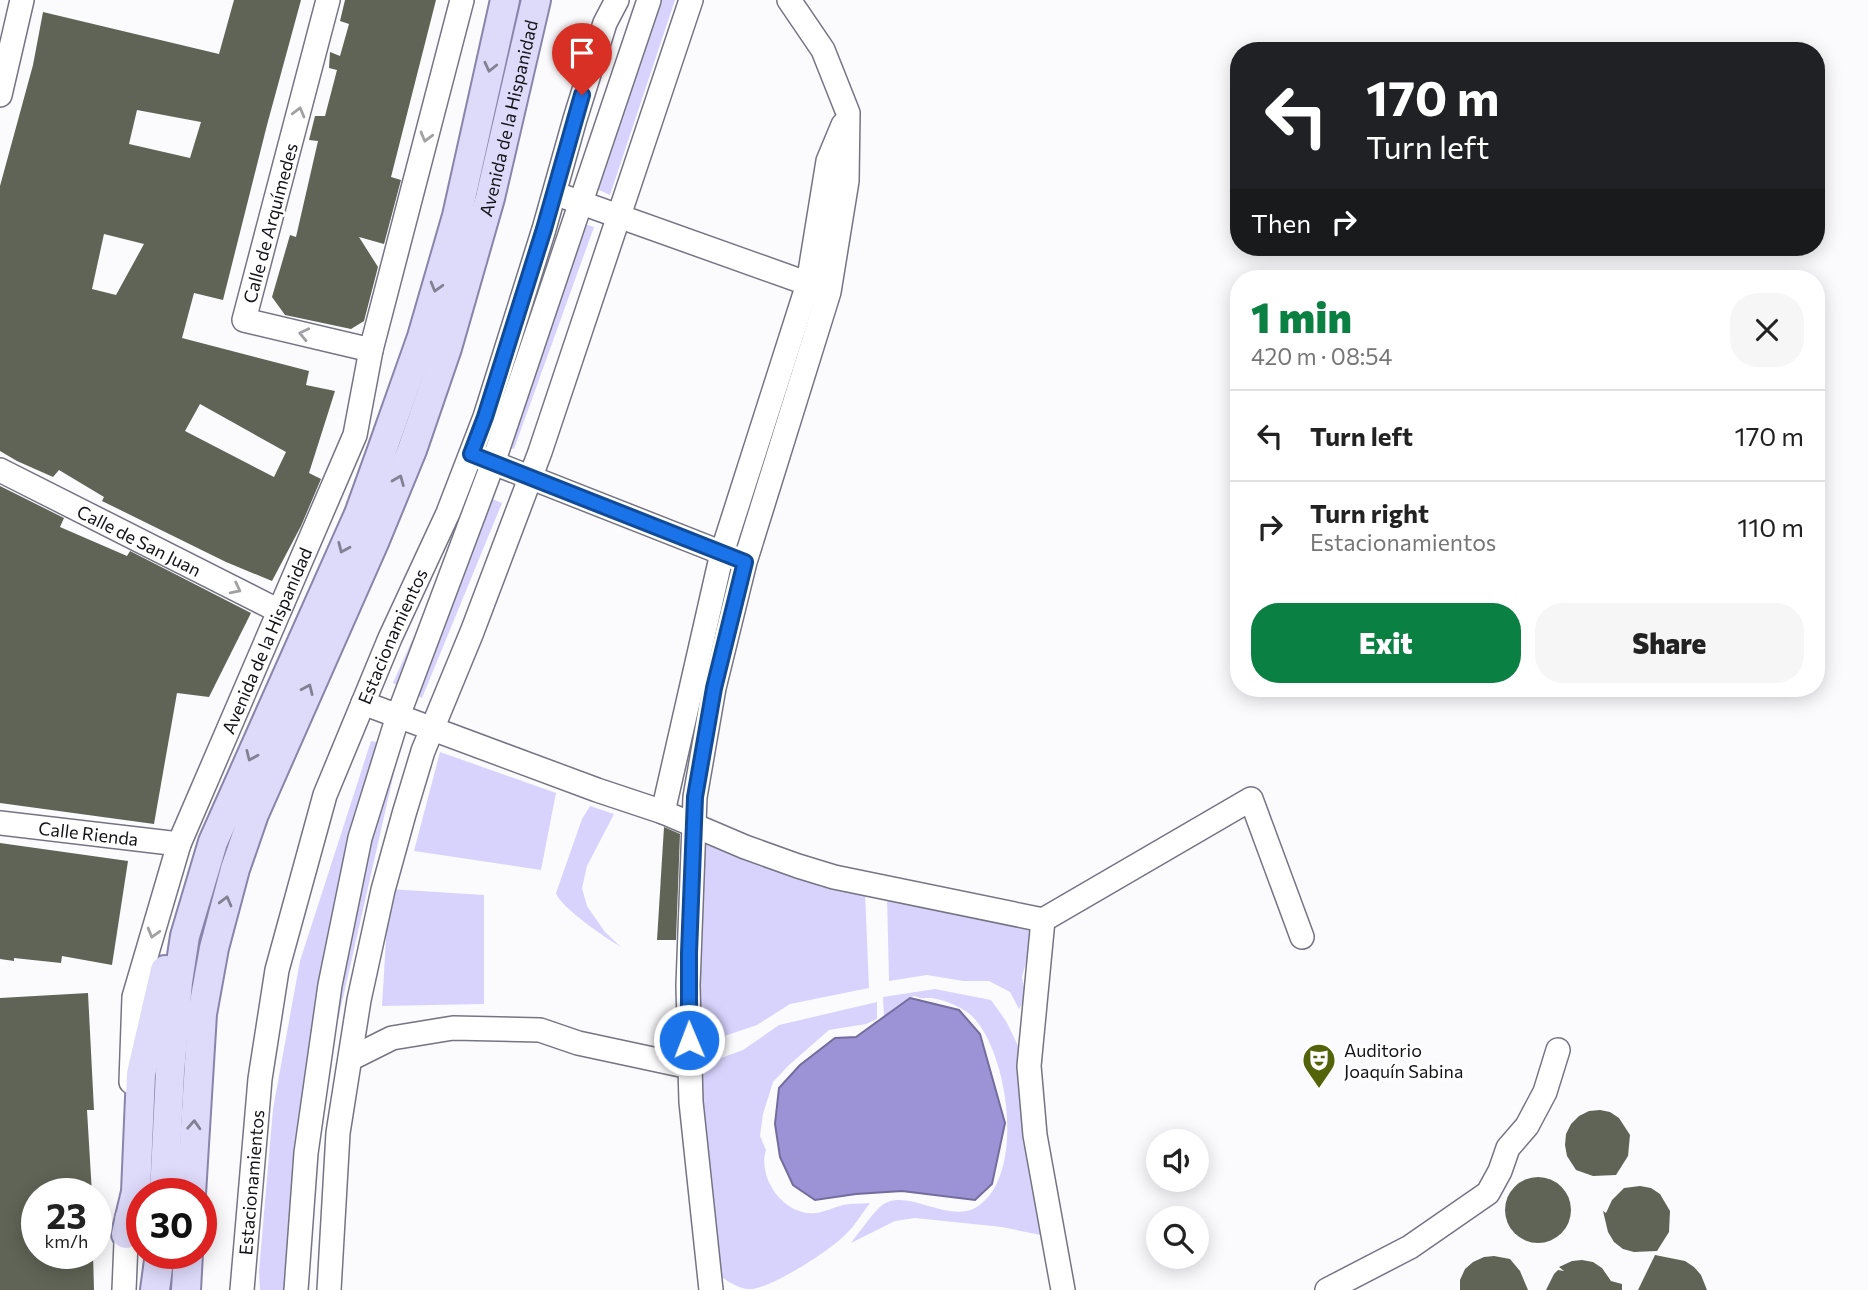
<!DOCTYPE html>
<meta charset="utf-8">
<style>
:root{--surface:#fff;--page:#f6f6f6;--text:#222;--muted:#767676;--line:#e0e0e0;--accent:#0b8043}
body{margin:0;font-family:Commissioner,sans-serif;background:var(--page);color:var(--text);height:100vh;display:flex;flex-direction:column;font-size:26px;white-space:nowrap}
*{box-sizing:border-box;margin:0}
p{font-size:23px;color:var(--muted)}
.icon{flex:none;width:38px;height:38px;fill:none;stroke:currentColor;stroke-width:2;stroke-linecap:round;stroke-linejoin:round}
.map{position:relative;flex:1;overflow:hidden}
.sheet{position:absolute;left:1230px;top:270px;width:595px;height:427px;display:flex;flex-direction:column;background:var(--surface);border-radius:28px;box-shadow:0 4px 18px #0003}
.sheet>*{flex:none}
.top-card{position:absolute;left:1230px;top:42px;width:595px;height:214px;border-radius:28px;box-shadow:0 4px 18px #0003;background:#202124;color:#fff;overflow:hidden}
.fabs{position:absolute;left:1146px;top:1129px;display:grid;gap:14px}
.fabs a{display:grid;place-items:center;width:63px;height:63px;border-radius:50%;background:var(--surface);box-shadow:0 4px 18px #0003;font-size:35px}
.speed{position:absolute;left:21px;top:1178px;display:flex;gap:14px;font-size:35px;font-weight:700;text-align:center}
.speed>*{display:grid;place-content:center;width:91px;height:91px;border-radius:50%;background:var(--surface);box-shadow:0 4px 18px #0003;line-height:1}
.speed small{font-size:18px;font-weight:400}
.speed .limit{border:10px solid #d22;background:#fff;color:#111}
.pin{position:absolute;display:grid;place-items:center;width:60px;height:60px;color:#fff;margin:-72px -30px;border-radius:50% 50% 50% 0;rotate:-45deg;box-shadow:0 0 7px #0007}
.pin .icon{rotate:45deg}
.me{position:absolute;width:77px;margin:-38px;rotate:359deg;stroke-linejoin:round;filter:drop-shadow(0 0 5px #0008)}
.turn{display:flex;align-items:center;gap:24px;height:147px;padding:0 21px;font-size:32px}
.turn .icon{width:91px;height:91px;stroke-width:2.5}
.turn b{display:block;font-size:49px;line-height:60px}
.then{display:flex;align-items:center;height:66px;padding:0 21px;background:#0003;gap:14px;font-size:26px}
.round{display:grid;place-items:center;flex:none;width:74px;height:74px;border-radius:28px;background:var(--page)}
.head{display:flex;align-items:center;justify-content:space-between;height:119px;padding:0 21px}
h1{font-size:42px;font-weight:800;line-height:52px;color:var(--accent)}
.button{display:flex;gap:14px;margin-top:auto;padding:14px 21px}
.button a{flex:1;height:80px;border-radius:28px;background:var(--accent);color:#fff;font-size:28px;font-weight:800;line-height:80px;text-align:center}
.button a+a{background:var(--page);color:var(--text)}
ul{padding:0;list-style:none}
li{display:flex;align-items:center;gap:21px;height:91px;padding:0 21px;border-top:2px solid var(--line)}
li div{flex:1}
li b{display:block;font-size:26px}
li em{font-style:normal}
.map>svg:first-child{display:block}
.green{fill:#d7d3fd}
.water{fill:#9c92d6;stroke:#736c9d;stroke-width:2}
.building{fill:#606456;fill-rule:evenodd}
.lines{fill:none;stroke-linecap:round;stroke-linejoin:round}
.minor-casing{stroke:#757482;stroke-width:26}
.major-casing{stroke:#8984a9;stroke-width:32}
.minor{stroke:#fff;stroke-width:23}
.major{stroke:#dedafa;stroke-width:28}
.oneway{stroke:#838094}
.oneway2{stroke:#a1a0a2}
.route-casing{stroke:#114b97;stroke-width:18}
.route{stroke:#1a73e8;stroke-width:12}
.labels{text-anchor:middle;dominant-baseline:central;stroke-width:5;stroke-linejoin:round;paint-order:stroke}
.street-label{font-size:18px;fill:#131217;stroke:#fff}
.poi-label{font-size:18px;fill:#131217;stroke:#fff;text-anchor:start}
</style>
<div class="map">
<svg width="1868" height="1290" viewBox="0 0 1868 1290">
<rect width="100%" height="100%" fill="#fbfbfe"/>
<g class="green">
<path d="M646,0H675L610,195L584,183Z"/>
<path d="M570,219L594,227L514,449L491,441Z"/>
<path d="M478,493L502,503L422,698L393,683Z"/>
<path d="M371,741L400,746L314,1126L308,1290H260L259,1271L273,1109L300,961Z"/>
<path d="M440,752L556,793L541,870L414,851Z"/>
<path d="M590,806L614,814L587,866L582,888L587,906L605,932L621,947C606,938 561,908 556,893L582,819Z"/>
<path d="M702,838L780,872L818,883L865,892L869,988L790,1004L757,1025L698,1045L702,937Z"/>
<path d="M389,889L484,895V1004L382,1006Z"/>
<path d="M887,895L1030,925L1029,951L1022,977L1026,998L1019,1009L1010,992L989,981H963L927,975L889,981Z"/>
<path d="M935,989L991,1000L1006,1021L1026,1062L1050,1237L1002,1227L915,1218L895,1221L851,1243C858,1234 873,1213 881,1206C905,1186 946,1223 975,1208C1027,1178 1009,1053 972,1016C964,1008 941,998 929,998C923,998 921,999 915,996L910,997L884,1016L883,997Z"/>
<path d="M877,1002V1019L866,1024L829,1030L789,1065L773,1082L763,1114L760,1136L766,1150C757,1179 785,1217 816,1213C825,1212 834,1207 843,1205C851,1203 861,1204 870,1203C862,1213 855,1226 846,1234C831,1250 772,1288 751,1289C740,1290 730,1282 721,1277L696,1080L721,1058L743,1050L779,1025Z"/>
</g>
<path class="water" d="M910,998L959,1010L980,1034L1005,1123L992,1184L975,1200L902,1191L856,1194L815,1200L793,1185L780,1157L775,1124L779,1088L800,1065L835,1038L856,1037Z"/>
<g class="building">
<path d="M234,0H301L267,125L223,300L194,293L182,338L309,371L306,385L335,391L309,473L321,479L301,526L272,581L226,562L102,501L104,497L59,470L53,477L17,461L0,451V186L33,65L43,12L219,54ZM137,110L201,122L190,158L129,144ZM104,234L144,244L116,295L92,289ZM200,404L286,452L274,477L185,431Z"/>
<path d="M345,0H436L391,177L401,180L384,244L359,237L378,267L364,321L351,329L285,315L272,297L290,235L296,237L318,141L309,140L315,116H325L337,70L329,68L330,52L340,56L349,24L340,21Z"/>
<path d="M0,486L64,518L60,527L127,556L130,551L251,613L209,697L177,693L154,824L0,803Z"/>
<path d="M664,827L680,834L676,940H657Z"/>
<path d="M0,843L128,861L112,965L62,956L61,963L14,958V961L0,959Z"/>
<path d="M88,993L94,1110H87L92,1194H37V1253H93L94,1290H0V998Z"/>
<path d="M1600,1110L1610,1112L1619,1118L1630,1135L1628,1156L1616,1175L1593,1176L1576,1170L1567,1156L1565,1145L1566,1134L1571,1124L1579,1116L1589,1111Z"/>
<circle cx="1538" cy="1210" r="33"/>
<path d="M1640,1186L1651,1188L1660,1194L1670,1211L1669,1232L1657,1251L1634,1252L1623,1249L1614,1242L1608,1232L1603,1211L1606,1213L1612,1200L1624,1188Z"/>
<path d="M1655,1255L1685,1261L1694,1267L1701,1275L1707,1290H1638Z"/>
<path d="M1494,1256L1510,1259L1520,1271L1528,1290H1460V1280L1465,1269L1473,1262L1484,1257Z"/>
<path d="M1582,1260L1593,1262L1602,1268L1611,1281L1622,1284V1290H1546L1554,1274L1558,1270L1564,1271L1559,1267L1572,1261Z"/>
</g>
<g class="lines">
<defs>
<g id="minor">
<path d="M328,0L244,320L371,350"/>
<path d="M0,95L22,0"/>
<path d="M565,197L823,289"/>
<path d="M481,458L735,558"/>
<path id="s1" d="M0,470L279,611"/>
<path d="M363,703L597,790L663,812L745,847L798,866L834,877L1043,920L1251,799L1302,937"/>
<path d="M663,812L722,553L808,284L828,161L843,125"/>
<path id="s2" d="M0,823L179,844"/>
<path d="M1043,920L1029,1066L1035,1135L1063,1290"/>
<path d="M350,1059L392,1038L453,1028L540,1030L578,1043L690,1067"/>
<path id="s3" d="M131,1082L134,997L179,844L355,435L371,350L462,0"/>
<path d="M124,1290L127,1218"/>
<path id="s4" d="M242,1290L260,1079L277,970L325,795L390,638L448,513L485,417L544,229L575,119L605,23L617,0"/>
<path d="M296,1290L306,1153L330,985L360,838L398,716L493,463L649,0"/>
<path d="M329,1290L338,1133L359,1000L383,890L404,814L423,751L472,632L540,452L691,0"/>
<path d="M711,1290L691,1102L690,1067L688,985L695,797L714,688L745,562L829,292L847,181L848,113L823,50L789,0"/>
<path d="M1327,1290L1410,1247L1488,1193L1500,1171L1508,1148L1527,1126L1545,1092L1558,1050"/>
</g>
<g id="major">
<path d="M164,1194L170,1072L178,982L185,936L213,842L359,514L381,453L422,337L457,216L505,0"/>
<path id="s5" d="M191,1194L202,1014L214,948L235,869L254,814L375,540L412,450L447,348L490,198L536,0"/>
<path d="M126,1234L136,1192L141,1074L165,970"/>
<path d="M155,1290L160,1253"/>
<path d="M186,1290L188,1253"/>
</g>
</defs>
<use href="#minor" class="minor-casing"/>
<use href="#major" class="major-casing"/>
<use href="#minor" class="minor"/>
<use href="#major" class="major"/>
</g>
<defs><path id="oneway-chevron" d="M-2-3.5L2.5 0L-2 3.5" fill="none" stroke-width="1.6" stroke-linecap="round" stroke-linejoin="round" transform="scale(1.75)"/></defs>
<g class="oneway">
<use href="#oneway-chevron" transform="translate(490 67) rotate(103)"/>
<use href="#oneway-chevron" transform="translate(436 287) rotate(106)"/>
<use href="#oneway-chevron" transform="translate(399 480) rotate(-68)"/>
<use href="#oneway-chevron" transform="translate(343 548) rotate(114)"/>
<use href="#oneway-chevron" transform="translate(308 689) rotate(-66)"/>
<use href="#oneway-chevron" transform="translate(251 756) rotate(114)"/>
<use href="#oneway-chevron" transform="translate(226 901) rotate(-75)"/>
<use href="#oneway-chevron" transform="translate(194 1125) rotate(-87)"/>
</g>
<g class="oneway2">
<use href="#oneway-chevron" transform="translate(299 112) rotate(-75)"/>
<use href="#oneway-chevron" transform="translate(426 137) rotate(105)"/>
<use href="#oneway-chevron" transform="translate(304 334) rotate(-167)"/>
<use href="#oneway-chevron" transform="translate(236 589) rotate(27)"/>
<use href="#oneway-chevron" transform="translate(153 933) rotate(106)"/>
</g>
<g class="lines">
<defs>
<path id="route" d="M582,95L544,229L485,417L471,454L745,562L714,688L695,797L689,953V1040"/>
</defs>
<use href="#route" class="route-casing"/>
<use href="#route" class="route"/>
</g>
<defs>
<symbol id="theatre-pin" viewBox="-11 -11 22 30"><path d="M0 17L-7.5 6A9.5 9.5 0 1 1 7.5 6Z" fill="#536309" stroke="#fff"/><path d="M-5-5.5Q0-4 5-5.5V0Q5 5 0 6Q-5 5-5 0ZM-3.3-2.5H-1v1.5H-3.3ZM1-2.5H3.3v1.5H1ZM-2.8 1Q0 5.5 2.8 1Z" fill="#fff"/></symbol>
</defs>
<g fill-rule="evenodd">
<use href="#theatre-pin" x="1300" y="1041" width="38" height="52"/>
</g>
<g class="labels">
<g class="street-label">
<text stroke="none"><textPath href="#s5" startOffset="1130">Avenida de la Hispanidad</textPath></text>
<text transform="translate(270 223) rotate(-75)">Calle de Arquímedes</text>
<text stroke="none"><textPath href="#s1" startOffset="156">Calle de San Juan</textPath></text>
<text stroke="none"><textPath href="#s4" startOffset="676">Estacionamientos</textPath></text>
<text stroke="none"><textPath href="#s3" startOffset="466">Avenida de la Hispanidad</textPath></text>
<text stroke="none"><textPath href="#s2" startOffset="89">Calle Rienda</textPath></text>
<text stroke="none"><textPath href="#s4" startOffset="108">Estacionamientos</textPath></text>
</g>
<g class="poi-label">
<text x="1344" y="1050">Auditorio<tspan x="1344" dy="21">Joaquín Sabina</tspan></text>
</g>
</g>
</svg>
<div class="fabs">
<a><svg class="icon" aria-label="sound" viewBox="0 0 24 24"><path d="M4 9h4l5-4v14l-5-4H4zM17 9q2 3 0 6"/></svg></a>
<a><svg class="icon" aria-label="search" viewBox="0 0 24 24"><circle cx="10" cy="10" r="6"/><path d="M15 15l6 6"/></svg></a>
</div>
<div class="speed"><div>23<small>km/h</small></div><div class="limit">30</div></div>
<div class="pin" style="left:582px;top:95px;background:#d93025"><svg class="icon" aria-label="arrive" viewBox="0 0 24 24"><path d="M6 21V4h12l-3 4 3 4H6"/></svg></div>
<svg class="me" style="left:689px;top:1040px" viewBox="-20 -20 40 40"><circle r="17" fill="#1a73e8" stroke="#fff" stroke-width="3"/><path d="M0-11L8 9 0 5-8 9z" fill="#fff"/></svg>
<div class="top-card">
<div class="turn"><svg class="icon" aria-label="left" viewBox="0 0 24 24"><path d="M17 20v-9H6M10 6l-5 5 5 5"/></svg><div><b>170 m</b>Turn left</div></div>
<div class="then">Then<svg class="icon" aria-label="right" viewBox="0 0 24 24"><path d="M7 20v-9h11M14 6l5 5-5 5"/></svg></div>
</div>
<section class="sheet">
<div class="head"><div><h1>1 min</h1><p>420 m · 08:54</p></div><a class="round"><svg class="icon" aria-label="close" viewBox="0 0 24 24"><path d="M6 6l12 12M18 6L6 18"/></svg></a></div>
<ul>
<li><svg class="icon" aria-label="left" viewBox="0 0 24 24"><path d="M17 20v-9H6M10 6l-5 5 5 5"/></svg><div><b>Turn left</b></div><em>170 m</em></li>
<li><svg class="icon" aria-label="right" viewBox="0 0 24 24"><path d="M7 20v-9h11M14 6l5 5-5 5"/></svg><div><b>Turn right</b><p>Estacionamientos</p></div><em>110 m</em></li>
</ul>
<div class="button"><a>Exit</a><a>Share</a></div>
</section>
</div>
